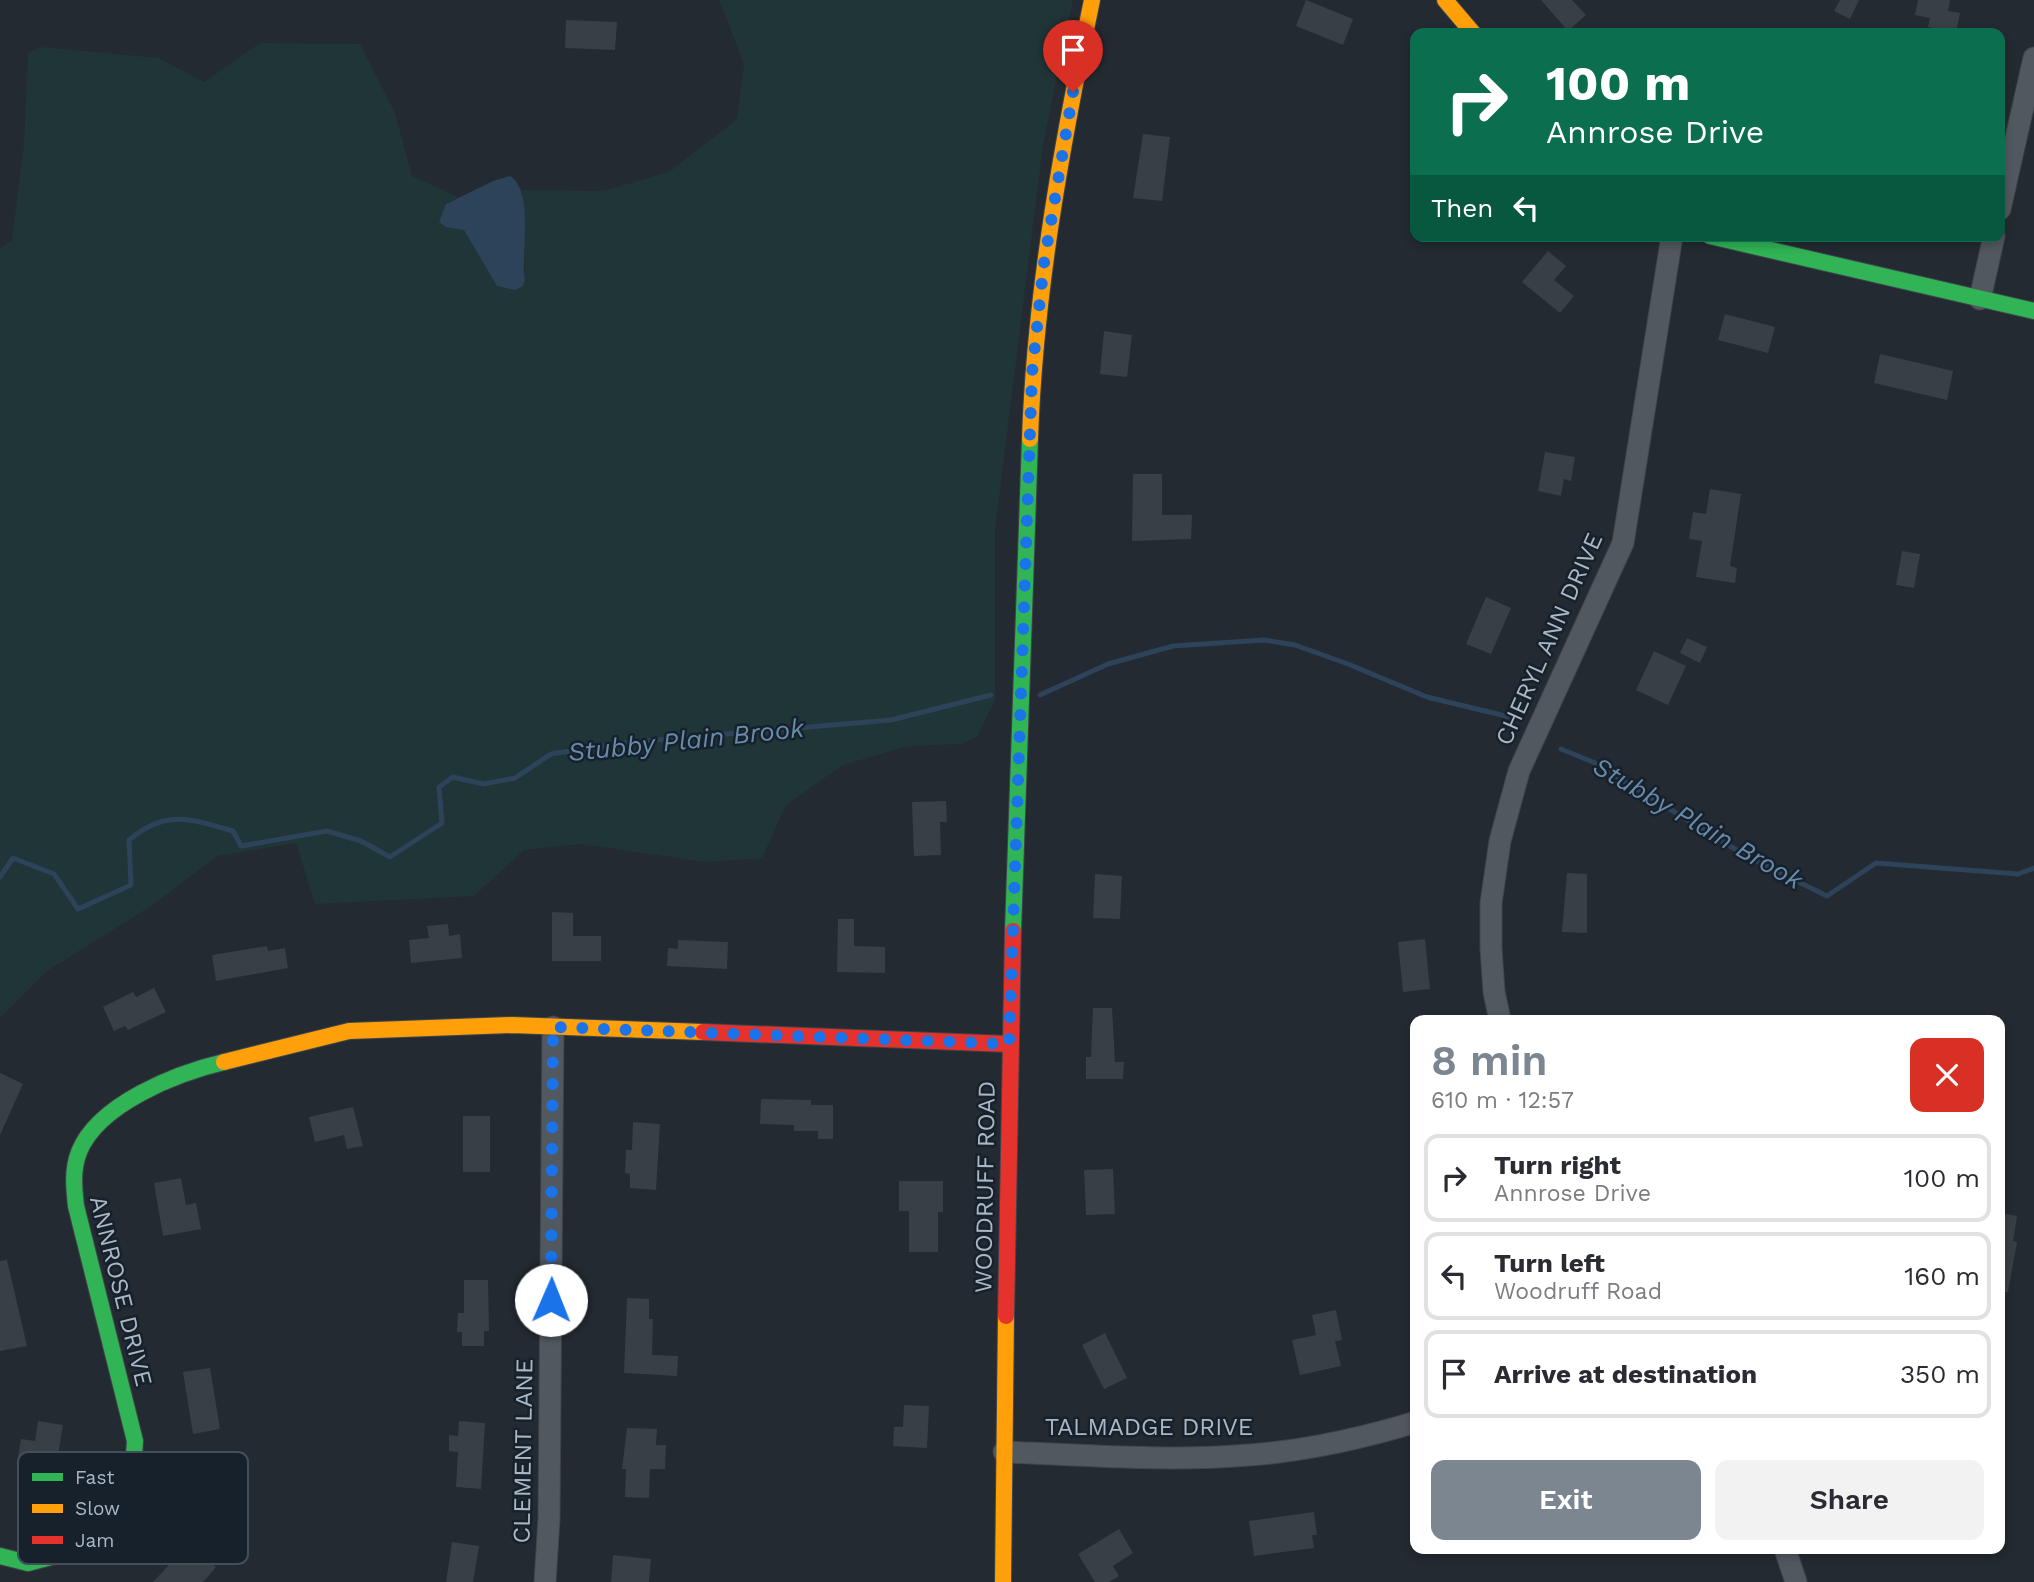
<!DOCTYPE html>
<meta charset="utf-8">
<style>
:root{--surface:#fff;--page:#f2f2f3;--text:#2b2b33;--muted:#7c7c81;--line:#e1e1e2;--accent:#7b8691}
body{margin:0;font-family:"Work Sans",sans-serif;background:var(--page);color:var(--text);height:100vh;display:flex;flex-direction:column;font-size:26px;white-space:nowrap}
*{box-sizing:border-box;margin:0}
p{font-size:23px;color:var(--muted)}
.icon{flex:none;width:38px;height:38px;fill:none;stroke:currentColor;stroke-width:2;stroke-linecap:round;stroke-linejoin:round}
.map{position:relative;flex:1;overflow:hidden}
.drawer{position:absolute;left:1410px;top:1015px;width:595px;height:539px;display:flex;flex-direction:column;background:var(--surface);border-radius:14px;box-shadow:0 4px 10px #0003}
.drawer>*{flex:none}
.hud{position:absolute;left:1410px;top:28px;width:595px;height:214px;border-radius:14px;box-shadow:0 4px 10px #0003;background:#0b6e4f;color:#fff;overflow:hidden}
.pin{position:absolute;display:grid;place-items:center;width:60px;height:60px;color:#fff;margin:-72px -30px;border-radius:50% 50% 50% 0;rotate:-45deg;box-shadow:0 0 7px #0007}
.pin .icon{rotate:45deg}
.me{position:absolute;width:77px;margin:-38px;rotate:1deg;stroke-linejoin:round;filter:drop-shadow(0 0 5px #0008)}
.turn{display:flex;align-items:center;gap:24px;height:147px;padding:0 21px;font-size:32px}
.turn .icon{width:91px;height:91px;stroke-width:2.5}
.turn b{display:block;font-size:49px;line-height:60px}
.then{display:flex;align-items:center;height:66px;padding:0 21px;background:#0003;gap:14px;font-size:26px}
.round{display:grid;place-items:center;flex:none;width:74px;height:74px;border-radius:14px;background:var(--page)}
.overview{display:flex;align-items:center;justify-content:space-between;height:119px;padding:0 21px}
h1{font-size:42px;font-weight:600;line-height:52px;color:var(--accent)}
.cta{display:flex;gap:14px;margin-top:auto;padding:14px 21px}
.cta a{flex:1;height:80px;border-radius:14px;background:var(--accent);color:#fff;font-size:28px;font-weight:600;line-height:80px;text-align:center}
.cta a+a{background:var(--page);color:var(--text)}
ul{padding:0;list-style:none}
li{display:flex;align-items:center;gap:21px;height:88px;margin:0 14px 10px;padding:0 7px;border:4px solid var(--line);border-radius:14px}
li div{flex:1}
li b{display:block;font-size:26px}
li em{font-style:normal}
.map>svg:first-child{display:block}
.green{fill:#203537}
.water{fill:#2c435a}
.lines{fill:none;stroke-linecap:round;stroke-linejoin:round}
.stream{stroke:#2c435a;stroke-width:5}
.building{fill:#383f45}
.street-casing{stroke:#3f454b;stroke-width:23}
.fast-casing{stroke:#3f454b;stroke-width:18}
.slow-casing{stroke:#3f454b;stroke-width:18}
.jam-casing{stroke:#3f454b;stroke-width:18}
.street{stroke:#525860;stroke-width:21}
.fast{stroke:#30b455;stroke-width:16}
.slow{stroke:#ff9f0a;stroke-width:16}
.jam{stroke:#e5322d;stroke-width:16}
.route{stroke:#1a73e8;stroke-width:12;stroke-dasharray:0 21.6}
.labels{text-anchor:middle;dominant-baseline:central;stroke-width:5;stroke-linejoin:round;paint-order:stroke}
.street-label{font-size:24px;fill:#abb7c5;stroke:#17212c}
.water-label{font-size:26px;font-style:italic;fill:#688aab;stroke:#17212c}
.key{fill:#17212c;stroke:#434e5a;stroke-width:2}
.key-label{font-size:19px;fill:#abb7c5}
</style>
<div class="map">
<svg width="2034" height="1582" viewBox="0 0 2034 1582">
<rect width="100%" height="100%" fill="#232a31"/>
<path class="green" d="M719,0H1073L1043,145L995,530V700L977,737L962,744L909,746L843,765L786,805L762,858L706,862L581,844L524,850L474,896L315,904L296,843L217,856L153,905L47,971L0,1018V248L12,240L24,143L28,53L40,47L159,58L204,82L260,43L360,44L395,113L412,176L458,197L446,204L455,226L464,230L480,254L525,280L522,190L603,191L669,172L737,119L744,64Z"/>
<path class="water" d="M510,176C535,192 520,253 525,280L523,286L515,290L497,286L464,230L446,227L439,222L446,204L493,181Z"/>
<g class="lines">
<g class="stream">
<path d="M1040,695L1108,664L1173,646L1264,640L1295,645L1348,664L1427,697L1514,718"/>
<path d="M1561,749L1593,762L1748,857L1827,896L1876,863L2018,874L2034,868"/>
<path d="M0,877L13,858L54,874L78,909L131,885L129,840C165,809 191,819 233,831L241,846L327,831L361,841L390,857L442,823L439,787L453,777L483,784L515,778L551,754L622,743L891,720L991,695"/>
</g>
</g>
<g class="building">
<path d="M1306,0L1353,19L1343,45L1296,26Z"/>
<path d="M1541,0H1572L1586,15L1568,31Z"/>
<path d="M1840,0H1859L1850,19L1834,11Z"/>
<path d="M1918,0H1950L1948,11L1960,13L1956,33L1928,27L1930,18L1915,15Z"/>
<path d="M566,20L617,22L615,50L565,48Z"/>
<path d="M1143,134L1170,137L1162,201L1133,198Z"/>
<path d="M1548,251L1566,266L1554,280L1574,296L1560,313L1522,282Z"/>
<path d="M1725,314L1775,327L1768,353L1718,340Z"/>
<path d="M1104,331L1132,335L1127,377L1100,374Z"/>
<path d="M1880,354L1953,371L1947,400L1874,383Z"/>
<path d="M1545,452L1575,457L1571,481L1564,479L1561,496L1538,491Z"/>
<path d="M1133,474H1162V515H1192L1191,539L1132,541Z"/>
<path d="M1710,489L1741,494L1730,566L1737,568L1735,583L1696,577L1702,541L1689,539L1693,512L1706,514Z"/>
<path d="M1902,551L1920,554L1914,588L1896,585Z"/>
<path d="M1486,597L1511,608L1491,654L1466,644Z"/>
<path d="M1687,638L1707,647L1700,663L1680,653Z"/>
<path d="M1654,651L1686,666L1668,705L1636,690Z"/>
<path d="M946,801L947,822H940L941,855L914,856L912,802Z"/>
<path d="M1567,873L1587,874V933L1562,932Z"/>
<path d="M1095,874L1122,876L1120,919L1093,918Z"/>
<path d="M552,912L573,913V936H601V961H552Z"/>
<path d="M838,919H854V946L885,947V973L837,972Z"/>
<path d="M448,924L449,936L460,934L462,958L411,963L409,940L429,938L427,926Z"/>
<path d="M1425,939L1430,989L1403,992L1398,942Z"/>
<path d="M678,940L728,942L727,969L667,966L668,948L678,949Z"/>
<path d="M267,946L268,951L285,948L288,968L216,981L212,955Z"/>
<path d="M154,988L166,1012L128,1030L125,1026L114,1031L103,1007L133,992L136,997Z"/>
<path d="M1093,1008H1112L1115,1062H1124L1123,1079H1086V1057H1091Z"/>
<path d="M0,1073L23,1084L0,1135Z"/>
<path d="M761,1099L811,1100V1105H833V1139H818V1131H794V1125L760,1124Z"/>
<path d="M353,1107L363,1146L347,1149L344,1135L315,1142L309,1117Z"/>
<rect x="463" y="1116" width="27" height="56"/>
<path d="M633,1122L660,1124L656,1190L630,1188V1174L625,1173L626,1150H632Z"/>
<path d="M1113,1169L1115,1214L1086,1215L1084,1170Z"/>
<path d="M181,1178L186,1205L196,1203L201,1229L163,1236L154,1183Z"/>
<path d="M899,1181H943V1212H938V1252H909V1211H899Z"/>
<path d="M2000,1213L2017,1216L2013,1241L2017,1242L2008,1292H2000Z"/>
<path d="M7,1260L27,1346L0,1351V1261Z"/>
<path d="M464,1280H488L489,1331H484V1346H462V1332H457L458,1313H464Z"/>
<path d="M627,1298L649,1299V1319H653L652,1355L678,1356L677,1376L624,1373Z"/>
<path d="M1336,1310L1342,1340L1335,1341L1341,1366L1300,1375L1292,1340L1316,1335L1312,1315Z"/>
<path d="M1105,1333L1127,1378L1104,1389L1082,1345Z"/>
<path d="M210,1368L220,1429L193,1434L183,1372Z"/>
<path d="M904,1405L929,1406L927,1448L893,1446L894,1427H903Z"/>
<path d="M38,1421L63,1425L54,1479L29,1475L30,1465L17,1463L21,1439L35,1441Z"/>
<path d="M459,1421L485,1423L481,1489L456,1487L458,1452L449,1451V1435L458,1436Z"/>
<path d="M627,1428L657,1429L656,1445H666L665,1469H650L649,1498L625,1497L626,1469H622Z"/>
<path d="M1314,1512L1317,1535H1312L1314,1548L1254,1556L1249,1521Z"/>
<path d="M1119,1529L1133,1553L1113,1566L1119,1576L1109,1582H1095L1078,1554Z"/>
<path d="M185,1538L216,1567L203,1582H153L170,1564L165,1560Z"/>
<path d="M452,1542L479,1546L473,1582H446Z"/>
<path d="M613,1555L651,1559L649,1582H611Z"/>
</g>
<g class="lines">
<defs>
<g id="street">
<path d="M2000,209L2034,58"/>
<path d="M1980,299L1994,236"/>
<path d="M1500,1020L1494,992L1491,948V903L1500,841L1519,771L1623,543L1672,236"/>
<path d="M1004,1452C1085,1455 1168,1462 1249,1455C1304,1451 1363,1438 1416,1422"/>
<path d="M1785,1549L1796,1582"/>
<path d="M545,1582L549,1519L553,1027"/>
</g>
<g id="fast">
<path d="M1710,236L2034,311"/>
<path d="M1013,931L1030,439"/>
<path d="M0,1556L28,1563L70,1552L114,1516L132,1484L135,1441L76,1206C74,1188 72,1170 79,1152C98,1104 177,1073 224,1062"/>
</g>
<g id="slow">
<path d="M1445,0L1473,33"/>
<path d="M1030,439C1035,291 1062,144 1092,0"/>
<path d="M224,1062L349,1031L512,1025L703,1032"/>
<path d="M1003,1582L1006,1316"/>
</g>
<g id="jam">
<path d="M703,1032L1009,1044"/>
<path d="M1006,1316L1013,931"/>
</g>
</defs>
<use href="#street" class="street-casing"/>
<use href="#fast" class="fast-casing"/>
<use href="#slow" class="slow-casing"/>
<use href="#jam" class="jam-casing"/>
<use href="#street" class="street"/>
<use href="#fast" class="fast"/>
<use href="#slow" class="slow"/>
<use href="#jam" class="jam"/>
</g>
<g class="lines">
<path class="route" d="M551,1300L553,1027L1009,1044L1032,373L1044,263L1073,92"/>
</g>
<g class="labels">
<g class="street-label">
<text transform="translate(1549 639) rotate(-66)">CHERYL ANN DRIVE</text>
<text transform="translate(985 1187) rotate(-89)">WOODRUFF ROAD</text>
<text transform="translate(121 1291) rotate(76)">ANNROSE DRIVE</text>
<text x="1149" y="1427">TALMADGE DRIVE</text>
<text transform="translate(523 1451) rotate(-89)">CLEMENT LANE</text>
</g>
<g class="water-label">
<text transform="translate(686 740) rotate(-6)">Stubby Plain Brook</text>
<text transform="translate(1698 823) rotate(30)">Stubby Plain Brook</text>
</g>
</g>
<rect x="18" y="1452" width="230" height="112" rx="10" class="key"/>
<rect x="32" y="1473" width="31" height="8" fill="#30b455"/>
<rect x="32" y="1504" width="31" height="9" fill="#ff9f0a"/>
<rect x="32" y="1536" width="31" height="8" fill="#e5322d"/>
<g class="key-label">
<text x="75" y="1484">Fast</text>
<text x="75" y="1515">Slow</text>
<text x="75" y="1547">Jam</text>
</g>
</svg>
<div class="pin" style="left:1073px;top:92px;background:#d93025"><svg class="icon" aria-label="arrive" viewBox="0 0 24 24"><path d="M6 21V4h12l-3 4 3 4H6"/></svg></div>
<svg class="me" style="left:551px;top:1300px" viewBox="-20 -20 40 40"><circle r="19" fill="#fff"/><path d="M0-13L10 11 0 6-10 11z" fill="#1a73e8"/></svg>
<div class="hud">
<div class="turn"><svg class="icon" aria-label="right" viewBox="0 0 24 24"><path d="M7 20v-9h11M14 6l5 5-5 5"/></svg><div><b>100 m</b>Annrose Drive</div></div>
<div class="then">Then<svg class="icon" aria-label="left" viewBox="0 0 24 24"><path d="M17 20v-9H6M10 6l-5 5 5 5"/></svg></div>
</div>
<section class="drawer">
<div class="overview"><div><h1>8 min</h1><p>610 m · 12:57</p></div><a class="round" style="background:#d93025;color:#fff"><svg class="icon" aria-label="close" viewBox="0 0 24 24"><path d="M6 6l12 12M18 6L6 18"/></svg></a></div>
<ul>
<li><svg class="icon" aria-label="right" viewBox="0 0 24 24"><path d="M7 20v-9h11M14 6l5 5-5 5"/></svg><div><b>Turn right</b><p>Annrose Drive</p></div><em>100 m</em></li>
<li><svg class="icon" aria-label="left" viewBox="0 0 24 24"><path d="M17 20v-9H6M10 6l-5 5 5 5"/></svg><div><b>Turn left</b><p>Woodruff Road</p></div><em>160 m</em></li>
<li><svg class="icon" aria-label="arrive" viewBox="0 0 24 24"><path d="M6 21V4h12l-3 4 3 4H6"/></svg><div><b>Arrive at destination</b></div><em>350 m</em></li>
</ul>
<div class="cta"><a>Exit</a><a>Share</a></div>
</section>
</div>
